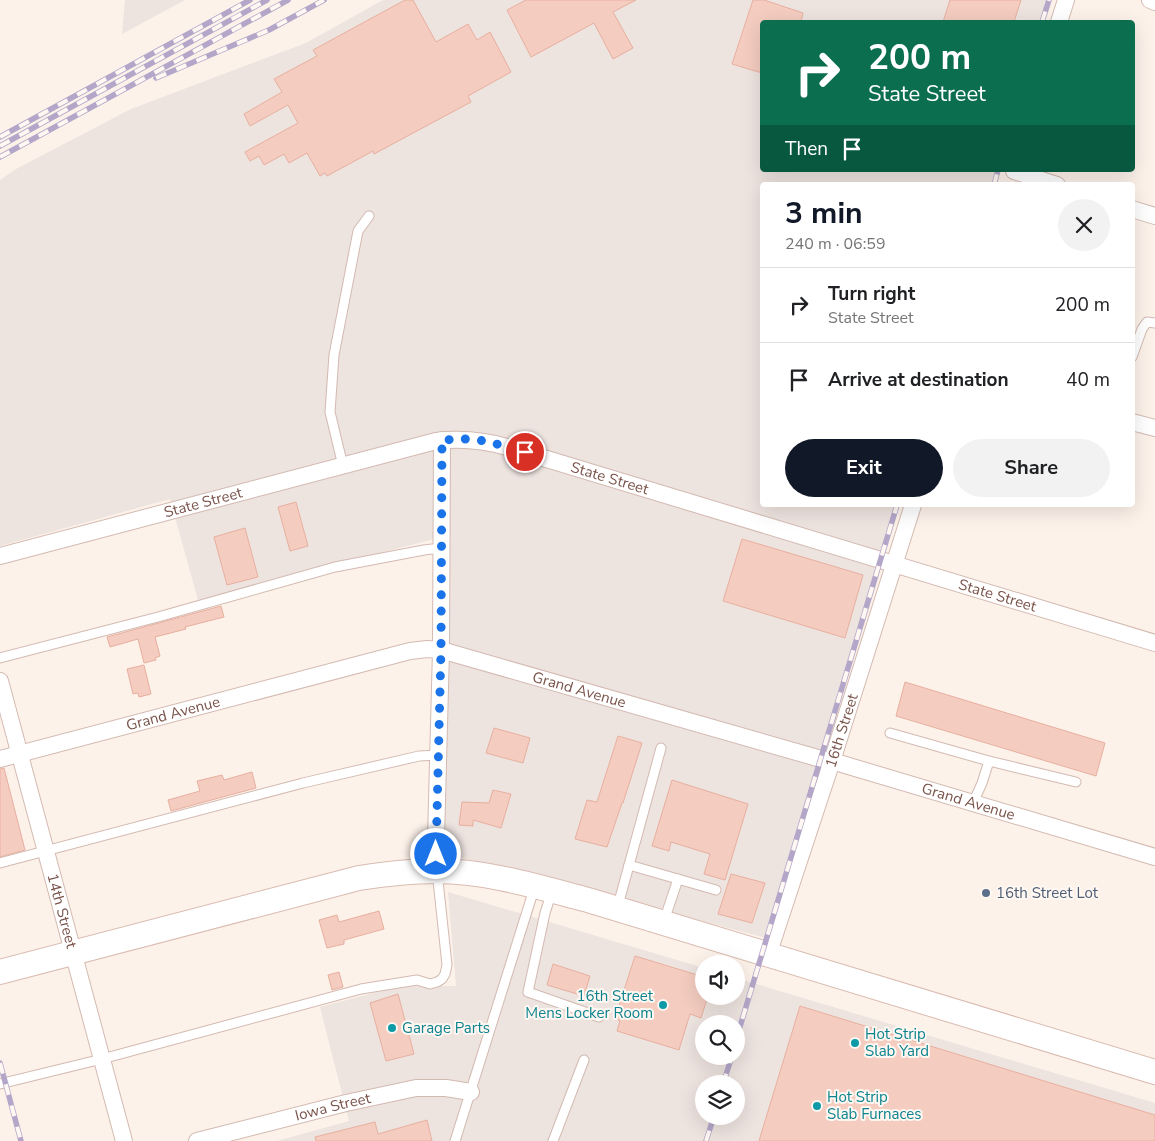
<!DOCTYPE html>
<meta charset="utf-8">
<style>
:root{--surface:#fff;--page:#f2f2f2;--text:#202124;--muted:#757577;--line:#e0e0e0;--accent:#111827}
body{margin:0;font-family:"Nunito Sans",sans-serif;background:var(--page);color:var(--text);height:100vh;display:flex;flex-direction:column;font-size:19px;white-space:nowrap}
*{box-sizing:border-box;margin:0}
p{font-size:16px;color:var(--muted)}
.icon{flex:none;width:28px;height:28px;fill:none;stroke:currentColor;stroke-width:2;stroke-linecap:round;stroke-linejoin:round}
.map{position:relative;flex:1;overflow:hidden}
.sheet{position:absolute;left:760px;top:182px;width:375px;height:325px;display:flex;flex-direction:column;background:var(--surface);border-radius:5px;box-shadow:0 5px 20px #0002}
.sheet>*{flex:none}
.hud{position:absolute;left:760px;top:20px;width:375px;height:152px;border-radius:5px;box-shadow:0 5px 20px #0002;background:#0b6e4f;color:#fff;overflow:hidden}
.fabs{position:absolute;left:695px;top:955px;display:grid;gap:10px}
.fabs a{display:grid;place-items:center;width:50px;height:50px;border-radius:50%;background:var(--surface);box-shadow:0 5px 20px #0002;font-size:25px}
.pin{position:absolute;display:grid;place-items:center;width:42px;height:42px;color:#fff;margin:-21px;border:2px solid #fff;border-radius:50%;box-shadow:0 1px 5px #0007}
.me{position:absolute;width:55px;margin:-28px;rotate:0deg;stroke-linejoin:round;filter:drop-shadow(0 0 4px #0008)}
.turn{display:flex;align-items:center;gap:18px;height:105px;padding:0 25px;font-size:22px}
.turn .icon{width:65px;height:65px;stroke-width:2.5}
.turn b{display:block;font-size:35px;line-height:42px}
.then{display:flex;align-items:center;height:48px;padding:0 25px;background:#0003;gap:10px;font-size:19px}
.round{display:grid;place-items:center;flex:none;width:52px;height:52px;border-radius:26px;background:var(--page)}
.head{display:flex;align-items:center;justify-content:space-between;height:85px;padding:0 25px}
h1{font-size:30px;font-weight:700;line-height:38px;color:var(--accent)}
.primary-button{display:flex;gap:10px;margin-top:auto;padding:10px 25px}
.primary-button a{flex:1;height:58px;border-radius:30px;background:var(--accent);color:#fff;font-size:20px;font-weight:700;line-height:58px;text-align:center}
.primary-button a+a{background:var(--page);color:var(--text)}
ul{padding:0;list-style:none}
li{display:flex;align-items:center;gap:15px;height:75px;padding:0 25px;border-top:1px solid var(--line)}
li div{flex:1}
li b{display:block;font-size:19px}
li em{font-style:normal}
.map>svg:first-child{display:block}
.industrial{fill:#ede3df;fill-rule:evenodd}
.building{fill:#f4ccc0;stroke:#e8af9f}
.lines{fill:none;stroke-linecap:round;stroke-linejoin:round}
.service-casing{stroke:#d3bab1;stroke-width:11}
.minor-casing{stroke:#d3bab1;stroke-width:18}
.secondary-casing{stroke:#d9bbb0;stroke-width:26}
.service{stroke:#fff;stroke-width:9}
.minor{stroke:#fff;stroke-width:16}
.secondary{stroke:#fff;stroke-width:24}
.rail-casing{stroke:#b3a6c9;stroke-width:5.5}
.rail{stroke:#fff7f1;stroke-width:4;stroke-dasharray:11;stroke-linecap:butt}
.route{stroke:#1a73e8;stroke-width:9;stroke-dasharray:0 16.2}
.service-dot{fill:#5c6f8a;stroke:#fff7f1;stroke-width:2}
.culture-dot{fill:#0f9aa8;stroke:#fff7f1;stroke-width:2}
.labels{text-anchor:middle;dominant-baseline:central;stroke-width:4;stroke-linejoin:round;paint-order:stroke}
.street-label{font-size:15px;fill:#7a544b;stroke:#fff7f1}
.service-label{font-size:15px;fill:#4e5e75;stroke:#fff7f1;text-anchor:start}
.culture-label{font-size:15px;fill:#0d838f;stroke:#fff7f1;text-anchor:start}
</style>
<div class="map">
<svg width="1155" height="1141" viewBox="0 0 1155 1141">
<rect width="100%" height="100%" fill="#fdf2ea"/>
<g class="industrial">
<path d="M125,0H185L122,34Z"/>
<path d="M383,0H1052L1045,22H762V170H1001L996,185H762V505H900L770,939L444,853L450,535L198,600L170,499L0,546V180L16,169L131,109L306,43Z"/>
<path d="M448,892L704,968V996H736V978L1155,1103V1141H277L349,1121L320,1007L400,986H456ZM704,1024H736V1056H704ZM704,1084H736V1116H704Z"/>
</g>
<g class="building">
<path d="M405,0H413L436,42L468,24L477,40L490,32L511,72L468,96L471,102L374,154L373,151L327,176L325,173L320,176L307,153L289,163L284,154L264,165L259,156L250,161L245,152L298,123L288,105L250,126L244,114L282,92L274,79L317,56L313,50Z"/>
<path d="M526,0H636L613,12L633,48L613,59L594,23L531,57L507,10Z"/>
<path d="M753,0H764L803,13L801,22H762V73L732,64Z"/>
<path d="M950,0H1021L1014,22H943Z"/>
<path d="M296,502L308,546L290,551L278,507Z"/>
<path d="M245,528L258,577L227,585L214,537Z"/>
<path d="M742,539L863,575L845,638L723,601Z"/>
<path d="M221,606L224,617L185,627L186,629L155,637L160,656L155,658L156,660L144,663L138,639L110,647L107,637Z"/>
<path d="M144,665L151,694L139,697L138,693L133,694L127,669Z"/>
<path d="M905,682L1105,743L1096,776L896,716Z"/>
<path d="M494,728L530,738L523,763L486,753Z"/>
<path d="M618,736L642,743L623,803H622L607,847L575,839L587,800L597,802Z"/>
<path d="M4,768L25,850L0,857V769Z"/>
<path d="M252,772L256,788L171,811L168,800L200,791L197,781L222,775L224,780Z"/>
<path d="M672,780L748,804L725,880L704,874L710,854L671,842L669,851L652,846Z"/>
<path d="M493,790L511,794L501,828L473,820V826L459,825L462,802L489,803Z"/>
<path d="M731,874L765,883L752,923L718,914Z"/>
<path d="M379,911L384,929L344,940V944L327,948L319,920L337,915L339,922Z"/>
<path d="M635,956L704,977V996H708L701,1018L690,1014L679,1050L617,1031L620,1021L615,1018Z"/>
<path d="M553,964L590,976L584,996L547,985Z"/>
<path d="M339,972L343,987L332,990L328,975Z"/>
<path d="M398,994L414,1054L386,1061L370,1003Z"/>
<path d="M800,1006L1155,1115V1141H759Z"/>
<path d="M427,1120L432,1141H316L315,1137L375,1122L378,1134Z"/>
</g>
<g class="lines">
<defs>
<g id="service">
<path d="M1132,357L1142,329L1147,322L1155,323"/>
<path d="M343,466L330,412L334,355L358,231L369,216"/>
<path d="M0,658L158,617L335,567L424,550L441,548"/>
<path d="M890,733L989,761"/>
<path d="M973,803L982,783L989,761L1076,782"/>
<path d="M0,863L303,783L419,756L438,755"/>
<path d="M629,865L716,890"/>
<path d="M552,891L545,913L528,992L599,1017"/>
<path d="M617,909L661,748"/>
<path d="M664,921L678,879"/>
<path d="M0,1084L102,1059L361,989L417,980L430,984L437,982L442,979L445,974L447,965L437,871"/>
<path d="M455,1141L535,886"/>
<path d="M553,1141L584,1060"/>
</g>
<g id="minor">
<path d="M1150,0L1155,2"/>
<path d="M1059,22L1066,0"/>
<path d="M1014,171L1057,185"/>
<path d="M1132,209L1155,216"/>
<path d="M1132,422L1155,428"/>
<path id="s1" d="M0,556L436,441C461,438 483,440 507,447L1155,643"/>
<path id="s2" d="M0,681L124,1141"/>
<path id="s3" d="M0,759L410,651L427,649L441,650L821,759L832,761L1155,857"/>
<path d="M437,871L436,838L441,650L442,440"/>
<path id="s4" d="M768,955L832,761L913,505"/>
<path id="s5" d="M197,1141L346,1103L416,1088H446L471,1092"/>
</g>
<path id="secondary" d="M0,972L359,878C385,874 410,871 436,871C488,871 538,887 588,900L1155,1072"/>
</defs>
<use href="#service" class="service-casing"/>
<use href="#minor" class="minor-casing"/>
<use href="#secondary" class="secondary-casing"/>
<use href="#service" class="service"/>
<use href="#minor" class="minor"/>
<use href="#secondary" class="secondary"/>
<defs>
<g id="rail">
<path d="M1042,22L1049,0"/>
<path d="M156,78L269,30L324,0"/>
<path d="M0,137L250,0"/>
<path d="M0,146L267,0"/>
<path d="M0,157L288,0"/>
<path d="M994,185L998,170"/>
<path d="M736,1040L897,505"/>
<path d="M0,1063L21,1141"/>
<path d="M723,1084L732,1056"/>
<path d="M706,1141L714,1116"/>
</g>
</defs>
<use href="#rail" class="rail-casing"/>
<use href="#rail" class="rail"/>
</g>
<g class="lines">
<path class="route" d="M436,854L441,650L442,440L465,439L486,441L525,452"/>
</g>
<circle class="service-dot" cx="986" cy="893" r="5"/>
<g class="culture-dot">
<circle cx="663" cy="1005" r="5"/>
<circle cx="392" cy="1028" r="5"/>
<circle cx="855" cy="1043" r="5"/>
<circle cx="817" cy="1106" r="5"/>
</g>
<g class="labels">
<g class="street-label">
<text stroke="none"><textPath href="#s1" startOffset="630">State Street</textPath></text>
<text stroke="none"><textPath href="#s1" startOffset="210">State Street</textPath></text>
<text stroke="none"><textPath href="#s1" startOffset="1035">State Street</textPath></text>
<text stroke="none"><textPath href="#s3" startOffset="599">Grand Avenue</textPath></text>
<text stroke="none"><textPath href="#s3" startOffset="179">Grand Avenue</textPath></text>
<text stroke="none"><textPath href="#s4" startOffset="236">16th Street</textPath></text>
<text stroke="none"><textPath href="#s3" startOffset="1004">Grand Avenue</textPath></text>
<text stroke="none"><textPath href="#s2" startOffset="238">14th Street</textPath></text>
<text stroke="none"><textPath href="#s5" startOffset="140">Iowa Street</textPath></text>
</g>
<g class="service-label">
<text x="996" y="893">16th Street Lot</text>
</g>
<g class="culture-label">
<text x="653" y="996" text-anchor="end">16th Street<tspan x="653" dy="17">Mens Locker Room</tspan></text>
<text x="402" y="1028">Garage Parts</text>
<text x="865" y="1034">Hot Strip<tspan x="865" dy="17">Slab Yard</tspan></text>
<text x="827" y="1097">Hot Strip<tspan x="827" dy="17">Slab Furnaces</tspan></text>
</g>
</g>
</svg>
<div class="fabs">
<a><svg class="icon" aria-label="sound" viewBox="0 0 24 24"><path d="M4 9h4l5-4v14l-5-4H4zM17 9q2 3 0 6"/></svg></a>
<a><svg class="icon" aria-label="search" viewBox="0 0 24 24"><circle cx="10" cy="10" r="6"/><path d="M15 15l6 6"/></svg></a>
<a><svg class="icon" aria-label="layers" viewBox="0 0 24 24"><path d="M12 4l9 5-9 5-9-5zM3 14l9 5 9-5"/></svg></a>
</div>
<div class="pin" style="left:525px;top:452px;background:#d93025"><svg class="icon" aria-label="arrive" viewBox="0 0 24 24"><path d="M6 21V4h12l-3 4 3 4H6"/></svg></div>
<svg class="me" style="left:436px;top:854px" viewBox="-20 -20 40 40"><circle r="17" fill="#1a73e8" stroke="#fff" stroke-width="3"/><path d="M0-11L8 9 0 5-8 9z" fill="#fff"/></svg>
<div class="hud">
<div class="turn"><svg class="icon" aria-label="right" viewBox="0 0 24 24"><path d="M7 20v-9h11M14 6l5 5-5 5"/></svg><div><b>200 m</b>State Street</div></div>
<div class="then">Then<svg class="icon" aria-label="arrive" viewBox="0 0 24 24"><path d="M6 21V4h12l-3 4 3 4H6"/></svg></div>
</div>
<section class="sheet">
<div class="head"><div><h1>3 min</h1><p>240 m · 06:59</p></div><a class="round"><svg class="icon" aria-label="close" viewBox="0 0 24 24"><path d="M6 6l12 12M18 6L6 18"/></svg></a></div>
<ul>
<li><svg class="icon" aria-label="right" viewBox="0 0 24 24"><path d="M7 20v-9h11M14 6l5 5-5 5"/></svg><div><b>Turn right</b><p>State Street</p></div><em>200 m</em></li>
<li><svg class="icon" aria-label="arrive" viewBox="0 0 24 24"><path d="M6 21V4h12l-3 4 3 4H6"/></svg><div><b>Arrive at destination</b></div><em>40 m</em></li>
</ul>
<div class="primary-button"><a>Exit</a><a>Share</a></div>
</section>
</div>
